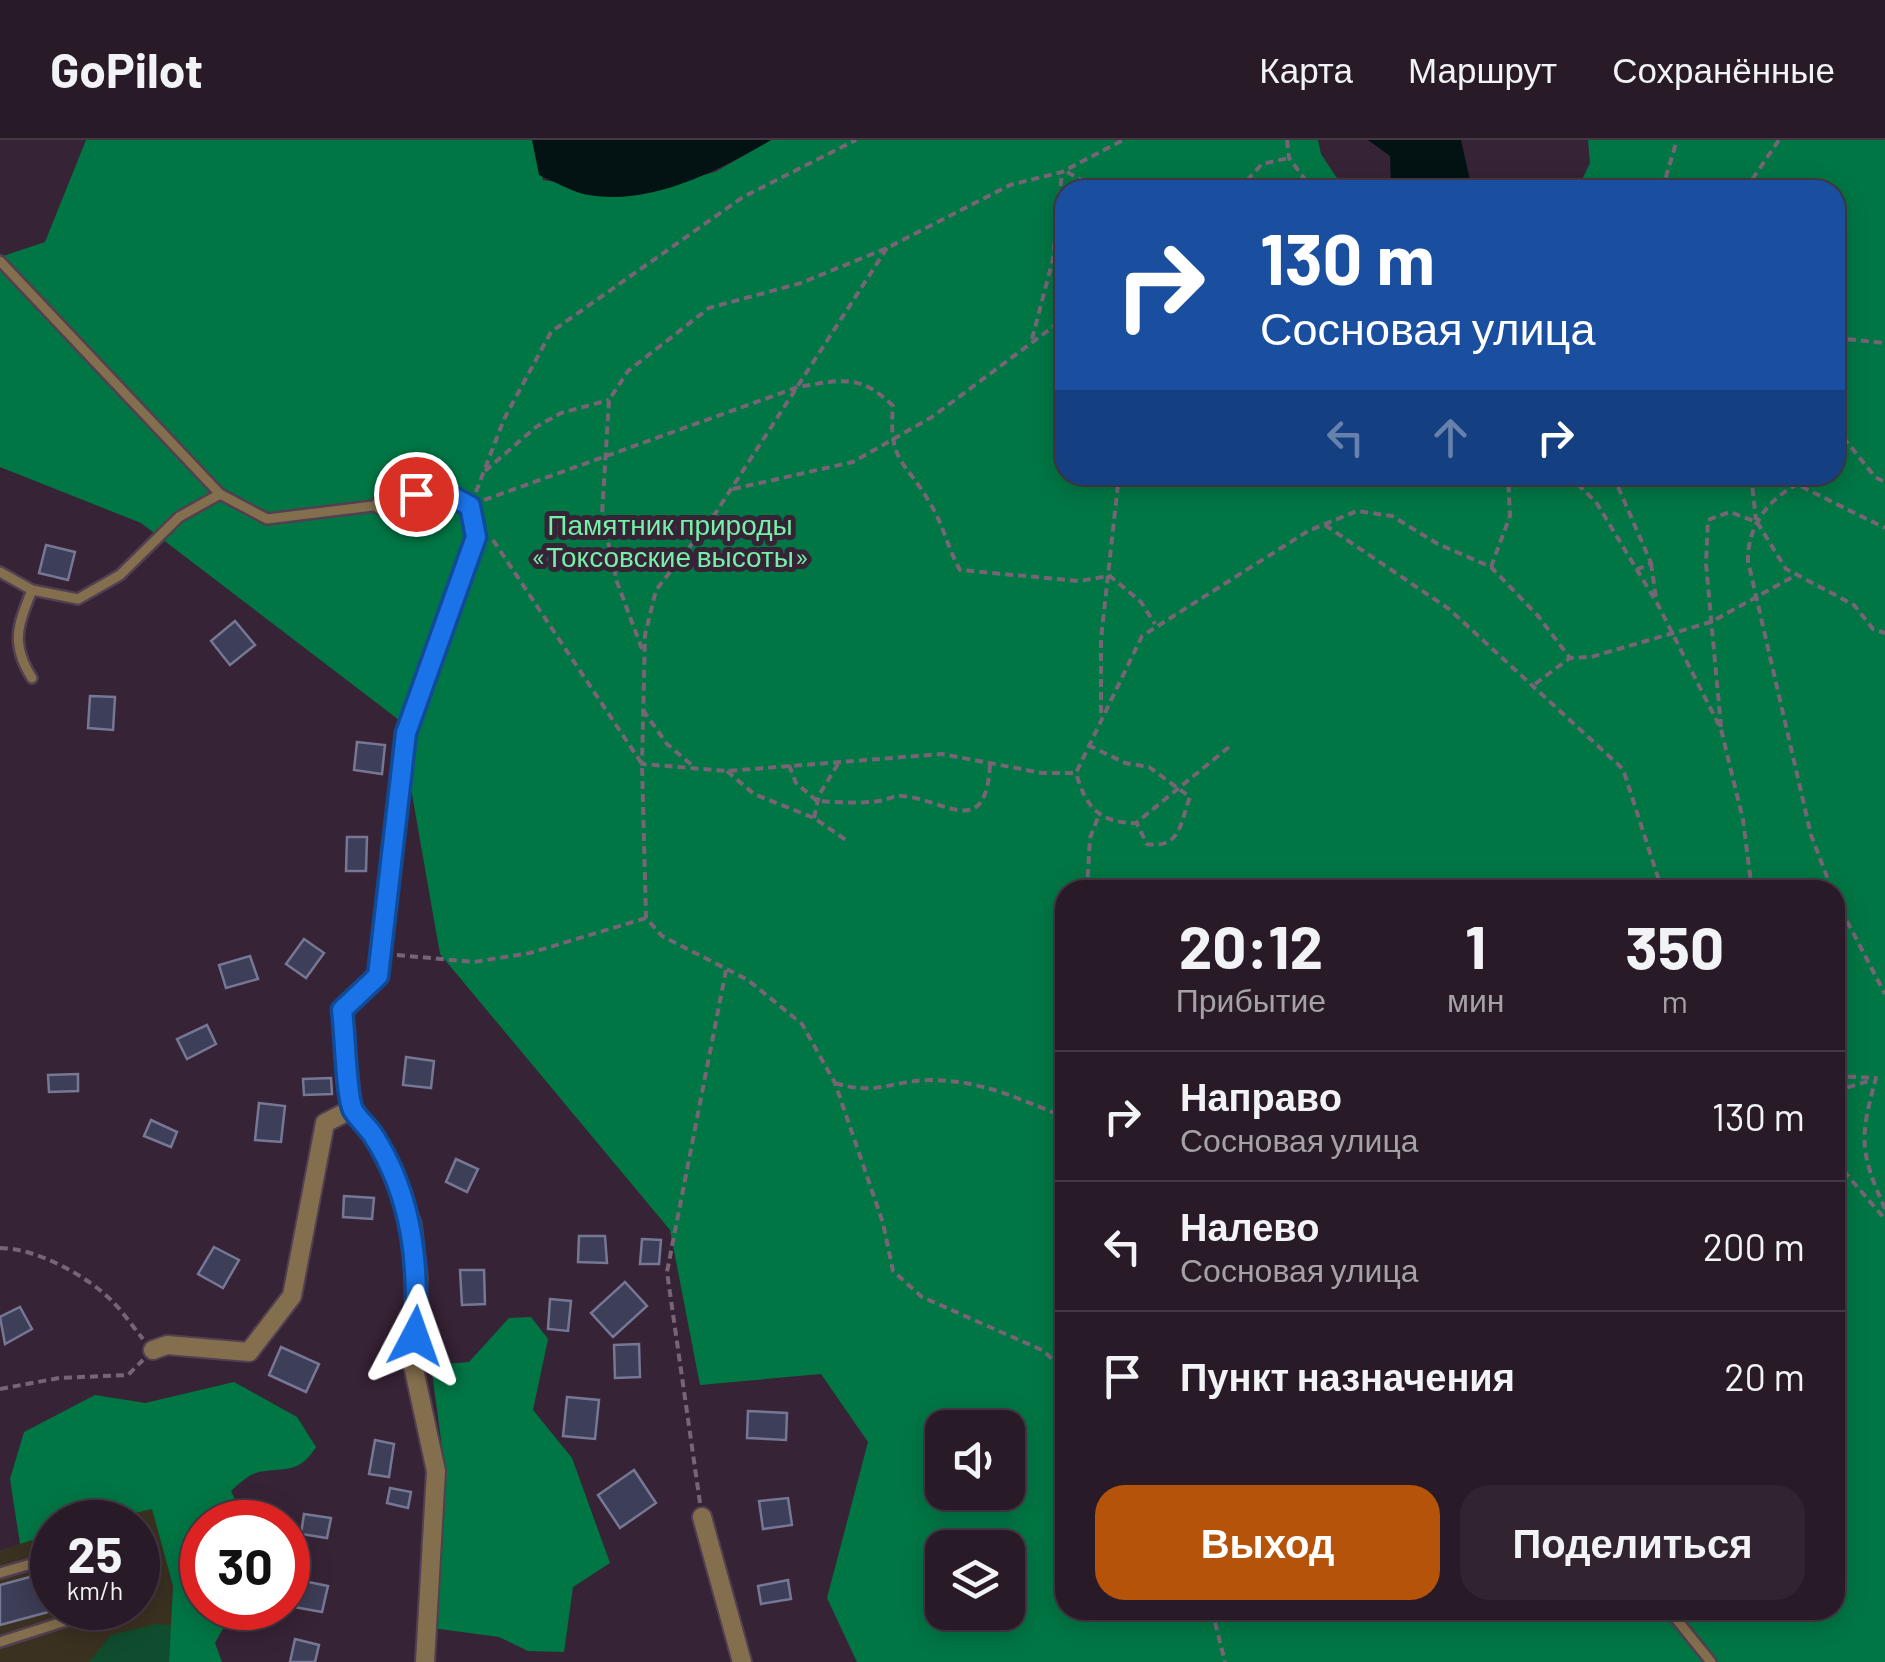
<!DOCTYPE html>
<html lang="ru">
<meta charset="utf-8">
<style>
:root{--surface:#291a28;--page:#312330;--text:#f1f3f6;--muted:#a5a1a8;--line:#453845;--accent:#b45309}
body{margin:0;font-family:Barlow,sans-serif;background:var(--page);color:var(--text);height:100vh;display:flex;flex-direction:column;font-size:38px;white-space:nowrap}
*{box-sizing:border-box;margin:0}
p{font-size:32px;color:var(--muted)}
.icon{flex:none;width:55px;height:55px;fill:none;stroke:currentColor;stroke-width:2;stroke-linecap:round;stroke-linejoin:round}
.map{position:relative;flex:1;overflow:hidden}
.drawer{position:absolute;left:1055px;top:740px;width:790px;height:740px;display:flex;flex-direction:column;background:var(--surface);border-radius:30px;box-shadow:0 5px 25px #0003,0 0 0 2px var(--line)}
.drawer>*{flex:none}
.top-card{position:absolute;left:1055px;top:40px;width:790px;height:305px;border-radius:30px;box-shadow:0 5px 25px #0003,0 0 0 2px var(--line);background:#1a4fa0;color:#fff;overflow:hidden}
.buttons{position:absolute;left:925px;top:1270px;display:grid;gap:20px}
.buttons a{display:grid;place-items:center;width:100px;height:100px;border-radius:20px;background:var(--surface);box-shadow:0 5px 25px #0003,0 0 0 2px var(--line);font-size:50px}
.speed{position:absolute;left:30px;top:1360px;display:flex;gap:20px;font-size:50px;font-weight:700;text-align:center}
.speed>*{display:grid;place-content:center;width:130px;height:130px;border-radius:50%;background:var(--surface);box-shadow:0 5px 25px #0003,0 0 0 2px var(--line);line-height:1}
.speed small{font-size:25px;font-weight:400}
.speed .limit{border:15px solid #d22;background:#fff;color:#111}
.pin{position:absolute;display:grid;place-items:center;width:85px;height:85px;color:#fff;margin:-42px;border:5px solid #fff;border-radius:50%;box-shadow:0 2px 10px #0007}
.me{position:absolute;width:110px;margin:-55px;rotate:4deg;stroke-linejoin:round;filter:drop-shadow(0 0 8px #0008)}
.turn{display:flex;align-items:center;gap:35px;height:210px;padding:0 40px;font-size:45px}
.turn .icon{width:130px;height:130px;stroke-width:2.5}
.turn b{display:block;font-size:70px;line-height:85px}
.lanes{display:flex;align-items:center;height:95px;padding:0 40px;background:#0003;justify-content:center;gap:50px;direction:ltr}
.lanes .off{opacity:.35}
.eta{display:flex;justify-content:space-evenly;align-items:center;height:170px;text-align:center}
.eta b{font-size:60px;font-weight:700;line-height:70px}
.primary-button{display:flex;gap:20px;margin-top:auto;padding:20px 40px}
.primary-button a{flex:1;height:115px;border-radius:30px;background:var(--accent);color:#fff;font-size:40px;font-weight:700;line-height:115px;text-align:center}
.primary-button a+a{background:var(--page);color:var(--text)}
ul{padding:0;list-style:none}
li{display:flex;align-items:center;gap:30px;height:130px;padding:0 40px;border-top:2px solid var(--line)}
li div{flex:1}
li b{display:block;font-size:38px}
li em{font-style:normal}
header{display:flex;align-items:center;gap:60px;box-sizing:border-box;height:140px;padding:0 50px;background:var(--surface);border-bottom:2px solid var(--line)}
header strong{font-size:48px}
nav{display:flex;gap:55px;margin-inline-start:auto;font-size:35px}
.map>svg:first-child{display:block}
.medical{fill:#3b3121}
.green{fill:#104d2e}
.forest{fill:#007644;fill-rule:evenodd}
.water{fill:#031314}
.building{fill:#3d3e57;stroke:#767794;stroke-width:2.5}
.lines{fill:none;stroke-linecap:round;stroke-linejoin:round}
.service-casing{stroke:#523f51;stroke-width:14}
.minor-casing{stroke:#523f51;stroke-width:22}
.path{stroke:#776576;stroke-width:4;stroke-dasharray:8 5;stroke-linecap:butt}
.service{stroke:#836f4d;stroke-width:9}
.minor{stroke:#836f4d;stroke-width:18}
.route-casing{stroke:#114b97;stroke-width:25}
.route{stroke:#1a73e8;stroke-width:18}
.labels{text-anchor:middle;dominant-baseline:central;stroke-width:10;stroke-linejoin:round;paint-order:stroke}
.park-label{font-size:28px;fill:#74f0a8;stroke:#372336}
</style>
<header>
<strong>GoPilot</strong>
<nav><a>Карта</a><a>Маршрут</a><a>Сохранённые</a></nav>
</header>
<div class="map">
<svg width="1885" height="1522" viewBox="0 0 1885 1522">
<rect width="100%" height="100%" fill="#372336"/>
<path class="medical" d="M152,1368L173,1446L169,1522H0V1410L52,1394V1468H138V1382H98Z"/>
<path class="green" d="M156,1484L171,1485L169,1522H89L111,1495Z"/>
<g class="forest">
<path d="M86,0H533L543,40L631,54L715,32L771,0H1318L1321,14L1345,50H1065V335H1835V50H1577L1590,23L1588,0H1885V1522H857L827,1458L868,1302L821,1234L700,1245L670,1090L440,814L399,580L141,383L0,327V117L45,102ZM1065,750H1835V1470H1065ZM942,1288H1008V1352H942ZM942,1408H1008V1472H942Z"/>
<path d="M531,1177L548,1199L533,1270L572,1318L610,1423L573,1447L564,1512L528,1511L499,1497L432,1488L446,1337L431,1225L469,1222L509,1178Z"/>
<path d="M234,1242L297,1277L316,1307C299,1334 287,1327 259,1332C249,1334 239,1344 231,1351L242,1374L252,1382H202V1468H246L230,1476L215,1503L222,1522H169L173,1446L152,1369L98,1382H52V1394L20,1404L10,1339L24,1292L95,1255L145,1263Z"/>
</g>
<g class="water">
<path d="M532,0H771C718,31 648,68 583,54C569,50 553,41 539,35Z"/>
<path d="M1368,0H1461L1470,40L1447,50H1397L1391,47L1390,16Z"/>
</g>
<g class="building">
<path d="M46,405L75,412L68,440L39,433Z"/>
<path d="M235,481L255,505L230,525L211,501Z"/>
<path d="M90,556L115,557L113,590L88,588Z"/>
<path d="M357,602L385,605L382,634L354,630Z"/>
<path d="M347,697H367L366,731H346Z"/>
<path d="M304,799L324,813L306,838L286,824Z"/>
<path d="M250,816L258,839L226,848L219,825Z"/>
<path d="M207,885L216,904L187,919L177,899Z"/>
<path d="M406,917L434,921L431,948L403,945Z"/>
<path d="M78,934V951L49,952L48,935Z"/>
<path d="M331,938L332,954L304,955L303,939Z"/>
<path d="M259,963L285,966L281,1002L255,1000Z"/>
<path d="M151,980L177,992L171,1007L144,996Z"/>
<path d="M456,1019L478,1029L467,1052L446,1042Z"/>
<path d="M344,1056L374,1058L372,1079L343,1077Z"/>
<path d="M579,1096H605L607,1123L578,1122Z"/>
<path d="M642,1099L661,1100L659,1124H640Z"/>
<path d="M214,1107L239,1120L223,1148L198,1134Z"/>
<path d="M460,1130H484L485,1164L462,1165Z"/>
<path d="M625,1142L647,1166L613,1197L591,1173Z"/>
<path d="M550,1159L571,1161L568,1191L548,1189Z"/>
<path d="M20,1167L32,1189L5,1204L0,1177Z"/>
<path d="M639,1204L640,1237L615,1238L614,1205Z"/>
<path d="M281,1207L319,1224L306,1252L269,1235Z"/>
<path d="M567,1257L599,1260L595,1299L563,1296Z"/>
<path d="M748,1271L787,1273L786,1300L747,1298Z"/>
<path d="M375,1300L394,1304L389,1337L369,1334Z"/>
<path d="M634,1330L656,1363L620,1388L598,1355Z"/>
<path d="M390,1348L411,1352L408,1368L387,1363Z"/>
<path d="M788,1358L792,1385L763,1389L759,1361Z"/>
<path d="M304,1374L331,1378L327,1398L301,1394Z"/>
<path d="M52,1431V1471L0,1485V1445Z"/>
<path d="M299,1440L328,1446L322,1472L294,1467Z"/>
<path d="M788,1440L791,1459L761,1464L758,1446Z"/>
<path d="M295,1499L319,1505L315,1522H290Z"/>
</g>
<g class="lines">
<defs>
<g id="service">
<path d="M0,121L220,354L267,379L381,365"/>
<path d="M0,432L32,450L78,459L120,435L179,377L220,354"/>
<path d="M32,450C18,485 10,504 32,538"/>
<path d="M0,1433L52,1418"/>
<path d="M138,1439V1455"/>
<path d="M1669,1470L1711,1522"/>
<path d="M0,1502L106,1468"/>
</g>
<g id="minor">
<path d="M381,365C413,356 439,350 470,366L476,397L406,593L378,836L342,871L352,969L373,995L395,1038L412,1085L418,1138L413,1225L436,1331L425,1522"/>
<path d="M153,1210L167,1205L249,1212L292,1156L325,983L352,969"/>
<path d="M702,1377L742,1522"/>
</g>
</defs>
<use href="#service" class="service-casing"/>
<use href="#minor" class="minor-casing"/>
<g class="path">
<path d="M1287,0L1289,18L1313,50"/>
<path d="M1067,32L1100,50"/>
<path d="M1238,50L1262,24L1289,18"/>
<path d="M1662,50L1677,0"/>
<path d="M1745,50L1779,0"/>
<path d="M887,108L713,377L656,450L645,495L642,624L727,631L942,614L1042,633H1076"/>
<path d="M1835,198L1885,203"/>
<path d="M1032,199L1053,119L1062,32"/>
<path d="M1835,287L1875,337L1885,342"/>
<path d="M485,331L536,287L561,273L609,260"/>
<path d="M1568,335L1596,362L1657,463L1721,589L1743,680L1752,750"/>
<path d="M1613,335L1651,423L1636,430"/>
<path d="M1751,335L1756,380"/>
<path d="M1778,335L1885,388"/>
<path d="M1798,344C1768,359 1747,387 1748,421L1811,695L1832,750"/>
<path d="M733,349L853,322L932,277L1065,178"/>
<path d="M476,352L504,279L551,192L743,57L856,0"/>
<path d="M484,360L798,247C841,240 860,233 893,266C888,324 906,320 931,365C943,384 948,409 960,430L1079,441L1110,436L1141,462L1155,484"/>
<path d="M1325,385L1449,469L1623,629L1662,750"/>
<path d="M493,400L642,624L646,778L662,796L748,840L802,884L835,943L883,1083L893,1131L922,1157L1044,1211L1065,1232"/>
<path d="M1651,423L1656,458"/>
<path d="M1491,427L1510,376L1508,335"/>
<path d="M642,509L617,442L602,375L609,260L628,231L709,168L801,143L887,108L1010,45L1062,32L1123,0"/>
<path d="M1535,544L1570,518"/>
<path d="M643,570L667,604L693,626"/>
<path d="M1101,573V499L1119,335"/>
<path d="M1721,587L1706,424L1708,380L1730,372L1757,382L1786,429L1854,465L1873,489L1885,493"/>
<path d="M1088,605L1125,623L1149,627L1190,657C1180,683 1181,709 1147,704L1137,684"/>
<path d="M1229,607L1136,683C1099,683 1086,667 1076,633L1142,496L1308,391L1357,371L1392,376L1438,404L1491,427L1538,476L1570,518L1591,517L1711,482L1798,434"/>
<path d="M789,625L796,643L817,661C837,662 860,664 879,661C888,660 893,655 902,656C945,659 986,702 990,624"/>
<path d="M727,631L754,654L814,678L846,700"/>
<path d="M814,678L819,655L838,624"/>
<path d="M1087,750L1090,698L1099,675"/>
<path d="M1835,758L1885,854"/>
<path d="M397,815L474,822L530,813L646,778"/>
<path d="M1835,936L1876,938C1859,999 1860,1012 1885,1069"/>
<path d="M835,943C875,956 891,941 928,940C982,940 1016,958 1065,977"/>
<path d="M1835,951L1869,941"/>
<path d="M1835,1021L1885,1079"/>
<path d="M0,1108C36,1108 88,1136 113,1162C124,1173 133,1187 143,1199"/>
<path d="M0,1249L59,1238L128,1235L143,1220"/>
<path d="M700,1363L667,1132L726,830"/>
<path d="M1212,1470L1225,1522"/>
</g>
<use href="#service" class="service"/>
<use href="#minor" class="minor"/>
</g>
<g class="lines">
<defs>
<path id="route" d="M415,1196C419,1124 413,1057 373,995C367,986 358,979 353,970C346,956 345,892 342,870L378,836L406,593L476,397L470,366L451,356L416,354"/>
</defs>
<use href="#route" class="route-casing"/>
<use href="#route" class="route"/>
</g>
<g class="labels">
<g class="park-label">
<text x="670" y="384">Памятник природы<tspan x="670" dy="32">«Токсовские высоты»</tspan></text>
</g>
</g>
</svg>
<div class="buttons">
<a><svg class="icon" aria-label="sound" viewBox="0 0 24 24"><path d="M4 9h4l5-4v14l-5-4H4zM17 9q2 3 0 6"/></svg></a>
<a><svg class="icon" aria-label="layers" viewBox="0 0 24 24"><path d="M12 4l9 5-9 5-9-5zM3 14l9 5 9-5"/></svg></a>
</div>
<div class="speed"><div>25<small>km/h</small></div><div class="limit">30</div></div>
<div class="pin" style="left:416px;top:354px;background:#d93025"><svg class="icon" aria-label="arrive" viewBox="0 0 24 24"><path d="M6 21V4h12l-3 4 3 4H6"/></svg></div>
<svg class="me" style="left:415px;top:1196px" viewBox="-20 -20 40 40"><path d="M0-17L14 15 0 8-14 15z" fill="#1a73e8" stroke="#fff" stroke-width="4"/></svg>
<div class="top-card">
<div class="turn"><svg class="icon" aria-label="right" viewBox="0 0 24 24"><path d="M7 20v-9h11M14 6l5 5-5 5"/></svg><div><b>130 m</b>Сосновая улица</div></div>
<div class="lanes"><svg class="icon off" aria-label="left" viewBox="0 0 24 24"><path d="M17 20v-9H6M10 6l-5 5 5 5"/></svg><svg class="icon off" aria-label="ahead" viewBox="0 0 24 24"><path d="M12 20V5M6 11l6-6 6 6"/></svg><svg class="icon" aria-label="right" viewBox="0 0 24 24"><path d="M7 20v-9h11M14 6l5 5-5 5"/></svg></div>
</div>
<section class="drawer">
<div class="eta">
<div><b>20:12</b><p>Прибытие</p></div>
<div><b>1</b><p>мин</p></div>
<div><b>350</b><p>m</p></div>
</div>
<ul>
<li><svg class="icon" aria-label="right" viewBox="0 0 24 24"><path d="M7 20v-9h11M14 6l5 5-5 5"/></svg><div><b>Направо</b><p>Сосновая улица</p></div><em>130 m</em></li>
<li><svg class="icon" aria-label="left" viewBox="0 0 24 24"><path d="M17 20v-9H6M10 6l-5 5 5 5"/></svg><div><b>Налево</b><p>Сосновая улица</p></div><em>200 m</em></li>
<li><svg class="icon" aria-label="arrive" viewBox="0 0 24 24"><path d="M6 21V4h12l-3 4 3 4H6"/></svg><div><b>Пункт назначения</b></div><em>20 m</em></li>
</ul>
<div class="primary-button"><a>Выход</a><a>Поделиться</a></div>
</section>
</div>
